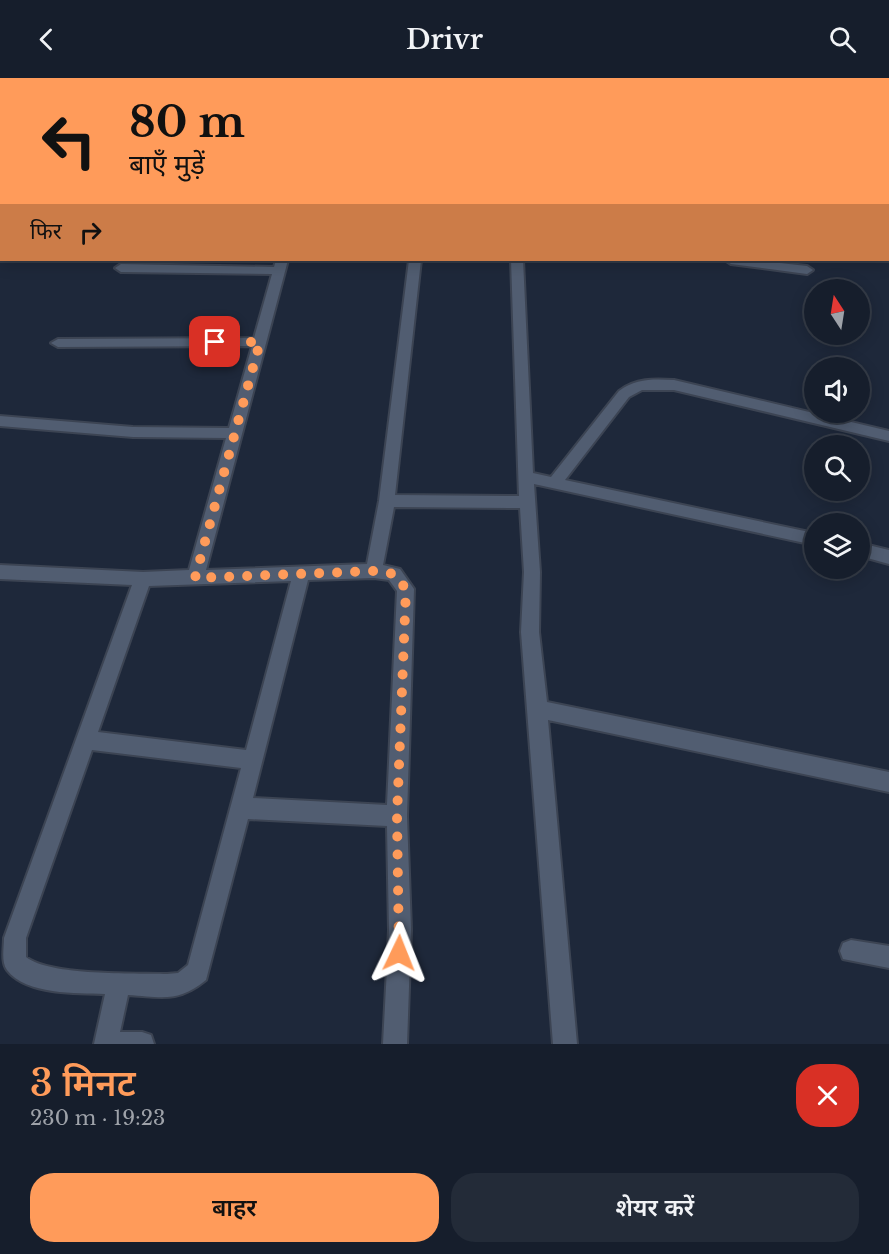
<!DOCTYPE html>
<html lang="hi">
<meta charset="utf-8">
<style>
:root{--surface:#161e2c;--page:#232b38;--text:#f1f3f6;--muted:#9ea2a9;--line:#353c48;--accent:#ff9b5a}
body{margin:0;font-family:"Libre Baskerville","Noto Sans Devanagari",serif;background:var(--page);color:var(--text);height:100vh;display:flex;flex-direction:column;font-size:22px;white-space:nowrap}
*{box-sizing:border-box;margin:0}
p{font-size:20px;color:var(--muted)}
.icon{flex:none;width:33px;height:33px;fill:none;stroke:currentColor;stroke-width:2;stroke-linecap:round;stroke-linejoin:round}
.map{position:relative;height:966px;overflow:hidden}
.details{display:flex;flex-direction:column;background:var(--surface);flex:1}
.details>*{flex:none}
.top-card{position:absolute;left:0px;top:0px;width:890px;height:183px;box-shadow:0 3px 15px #0003,0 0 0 2px var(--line);background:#ff9b5a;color:#111;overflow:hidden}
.needle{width:39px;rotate:348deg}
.tools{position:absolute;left:804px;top:201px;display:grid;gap:12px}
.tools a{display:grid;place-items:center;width:66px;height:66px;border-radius:50%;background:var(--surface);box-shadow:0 3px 15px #0003,0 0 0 2px var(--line);font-size:30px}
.pin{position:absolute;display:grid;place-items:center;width:51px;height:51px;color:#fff;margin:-26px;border-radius:12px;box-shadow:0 3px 9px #0006}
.me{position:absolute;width:66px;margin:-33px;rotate:2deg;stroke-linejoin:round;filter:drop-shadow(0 0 4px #0008)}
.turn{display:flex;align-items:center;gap:21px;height:126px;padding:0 30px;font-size:27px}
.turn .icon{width:78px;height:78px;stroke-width:2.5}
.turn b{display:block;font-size:42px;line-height:51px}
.then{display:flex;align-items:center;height:57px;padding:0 30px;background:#0003;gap:12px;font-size:22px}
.round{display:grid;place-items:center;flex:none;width:63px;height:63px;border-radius:24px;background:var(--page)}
.summary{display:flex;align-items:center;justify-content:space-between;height:102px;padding:0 30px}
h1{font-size:36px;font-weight:600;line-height:45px;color:var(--accent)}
.action{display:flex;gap:12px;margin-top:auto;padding:12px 30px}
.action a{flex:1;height:69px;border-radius:24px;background:var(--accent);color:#111;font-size:24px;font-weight:600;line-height:69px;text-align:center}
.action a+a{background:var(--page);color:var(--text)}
header{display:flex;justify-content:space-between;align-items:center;height:78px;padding:0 30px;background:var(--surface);font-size:27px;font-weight:600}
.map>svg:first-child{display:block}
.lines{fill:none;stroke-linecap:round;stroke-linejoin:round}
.stream{fill:#2c5198;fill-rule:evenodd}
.minor-casing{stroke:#3c4453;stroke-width:4}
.minor{fill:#515d71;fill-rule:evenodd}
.route{stroke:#ff9b5a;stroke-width:10;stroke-dasharray:0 18}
</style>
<header><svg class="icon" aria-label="back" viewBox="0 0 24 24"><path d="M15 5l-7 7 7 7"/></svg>Drivr<svg class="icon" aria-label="search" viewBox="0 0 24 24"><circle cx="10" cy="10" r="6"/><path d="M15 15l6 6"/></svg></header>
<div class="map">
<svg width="889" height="966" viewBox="0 0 889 966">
<rect width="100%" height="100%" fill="#1e283a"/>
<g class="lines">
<g class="stream">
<path d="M175,0H180L179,2H173Z"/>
<path d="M2,156V160L0,161V157Z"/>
</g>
<defs>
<g id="minor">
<path d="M32,0H41L31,2Z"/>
<path d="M289,0H297L288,2Z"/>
<path d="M366,0H374L365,2Z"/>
<rect x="507" y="0" width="8" height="2"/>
<path d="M2,35V42L0,43V36Z"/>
<rect x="0" y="89" width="2" height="6"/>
<path d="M276,182H288L206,492L367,486L379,423L409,182H421L395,417L519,418L511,182H523L533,395L551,399L619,313C636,300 654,301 674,302L889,353V363L674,312H642L629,319L565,402L814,455V467L534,406L540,494L539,554L547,624L889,694V714L548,642L577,966H553L521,554L524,494L520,430L394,429L383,487L400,491L414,511L407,738L411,852L407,966H383L389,852L387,748L248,741L206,902C178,925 162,919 128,917L120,954H142L151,957L154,966H94L105,916C77,915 26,917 7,892C1,884 4,870 4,860L132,507L0,501V487L143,494L189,492L226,360L133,359L0,348V338L133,349L229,350L252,268L58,269L51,265L58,261L254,260L272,196L121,194L115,190L121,186L274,189ZM374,500L389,502L397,513L387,727L253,720L308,502ZM291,503L246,672L98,654L149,508ZM92,672L241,690L188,887L178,895L167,896C134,895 50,898 26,879V860Z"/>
<path d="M725,182H754L807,188L813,192L807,196L731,186Z"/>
<path d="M860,465L889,472V486L860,478Z"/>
<path d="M851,862L889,868V890L843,881L840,873L843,865Z"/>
</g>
</defs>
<use href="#minor" class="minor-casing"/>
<use href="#minor" class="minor"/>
</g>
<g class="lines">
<path class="route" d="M215,264H260L195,500L374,493L394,496L406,511L397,738L399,875"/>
</g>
</svg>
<div class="tools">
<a><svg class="needle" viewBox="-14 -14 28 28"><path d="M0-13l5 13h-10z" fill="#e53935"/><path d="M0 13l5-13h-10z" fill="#9ea2a9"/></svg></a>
<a><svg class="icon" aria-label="sound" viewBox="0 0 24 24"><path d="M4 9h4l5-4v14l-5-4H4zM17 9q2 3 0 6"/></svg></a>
<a><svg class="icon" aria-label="search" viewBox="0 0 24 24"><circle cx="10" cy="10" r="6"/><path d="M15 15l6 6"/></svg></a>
<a><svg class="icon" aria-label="layers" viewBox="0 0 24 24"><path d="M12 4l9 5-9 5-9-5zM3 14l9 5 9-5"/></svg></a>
</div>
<div class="pin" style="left:215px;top:264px;background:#d93025"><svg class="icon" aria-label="arrive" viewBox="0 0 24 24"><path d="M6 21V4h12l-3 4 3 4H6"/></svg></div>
<svg class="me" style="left:399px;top:875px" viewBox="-20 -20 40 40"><path d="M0-17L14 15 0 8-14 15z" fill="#ff9b5a" stroke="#fff" stroke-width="4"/></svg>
<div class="top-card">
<div class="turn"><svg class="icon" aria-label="left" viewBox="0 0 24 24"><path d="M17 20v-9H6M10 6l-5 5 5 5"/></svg><div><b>80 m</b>बाएँ मुड़ें</div></div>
<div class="then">फिर<svg class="icon" aria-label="right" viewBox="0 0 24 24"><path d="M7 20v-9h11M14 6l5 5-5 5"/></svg></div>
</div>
</div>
<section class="details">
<div class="summary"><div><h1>3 मिनट</h1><p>230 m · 19:23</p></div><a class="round" style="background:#d93025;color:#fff"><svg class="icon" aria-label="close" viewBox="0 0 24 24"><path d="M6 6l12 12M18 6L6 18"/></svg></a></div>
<div class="action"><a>बाहर</a><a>शेयर करें</a></div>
</section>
